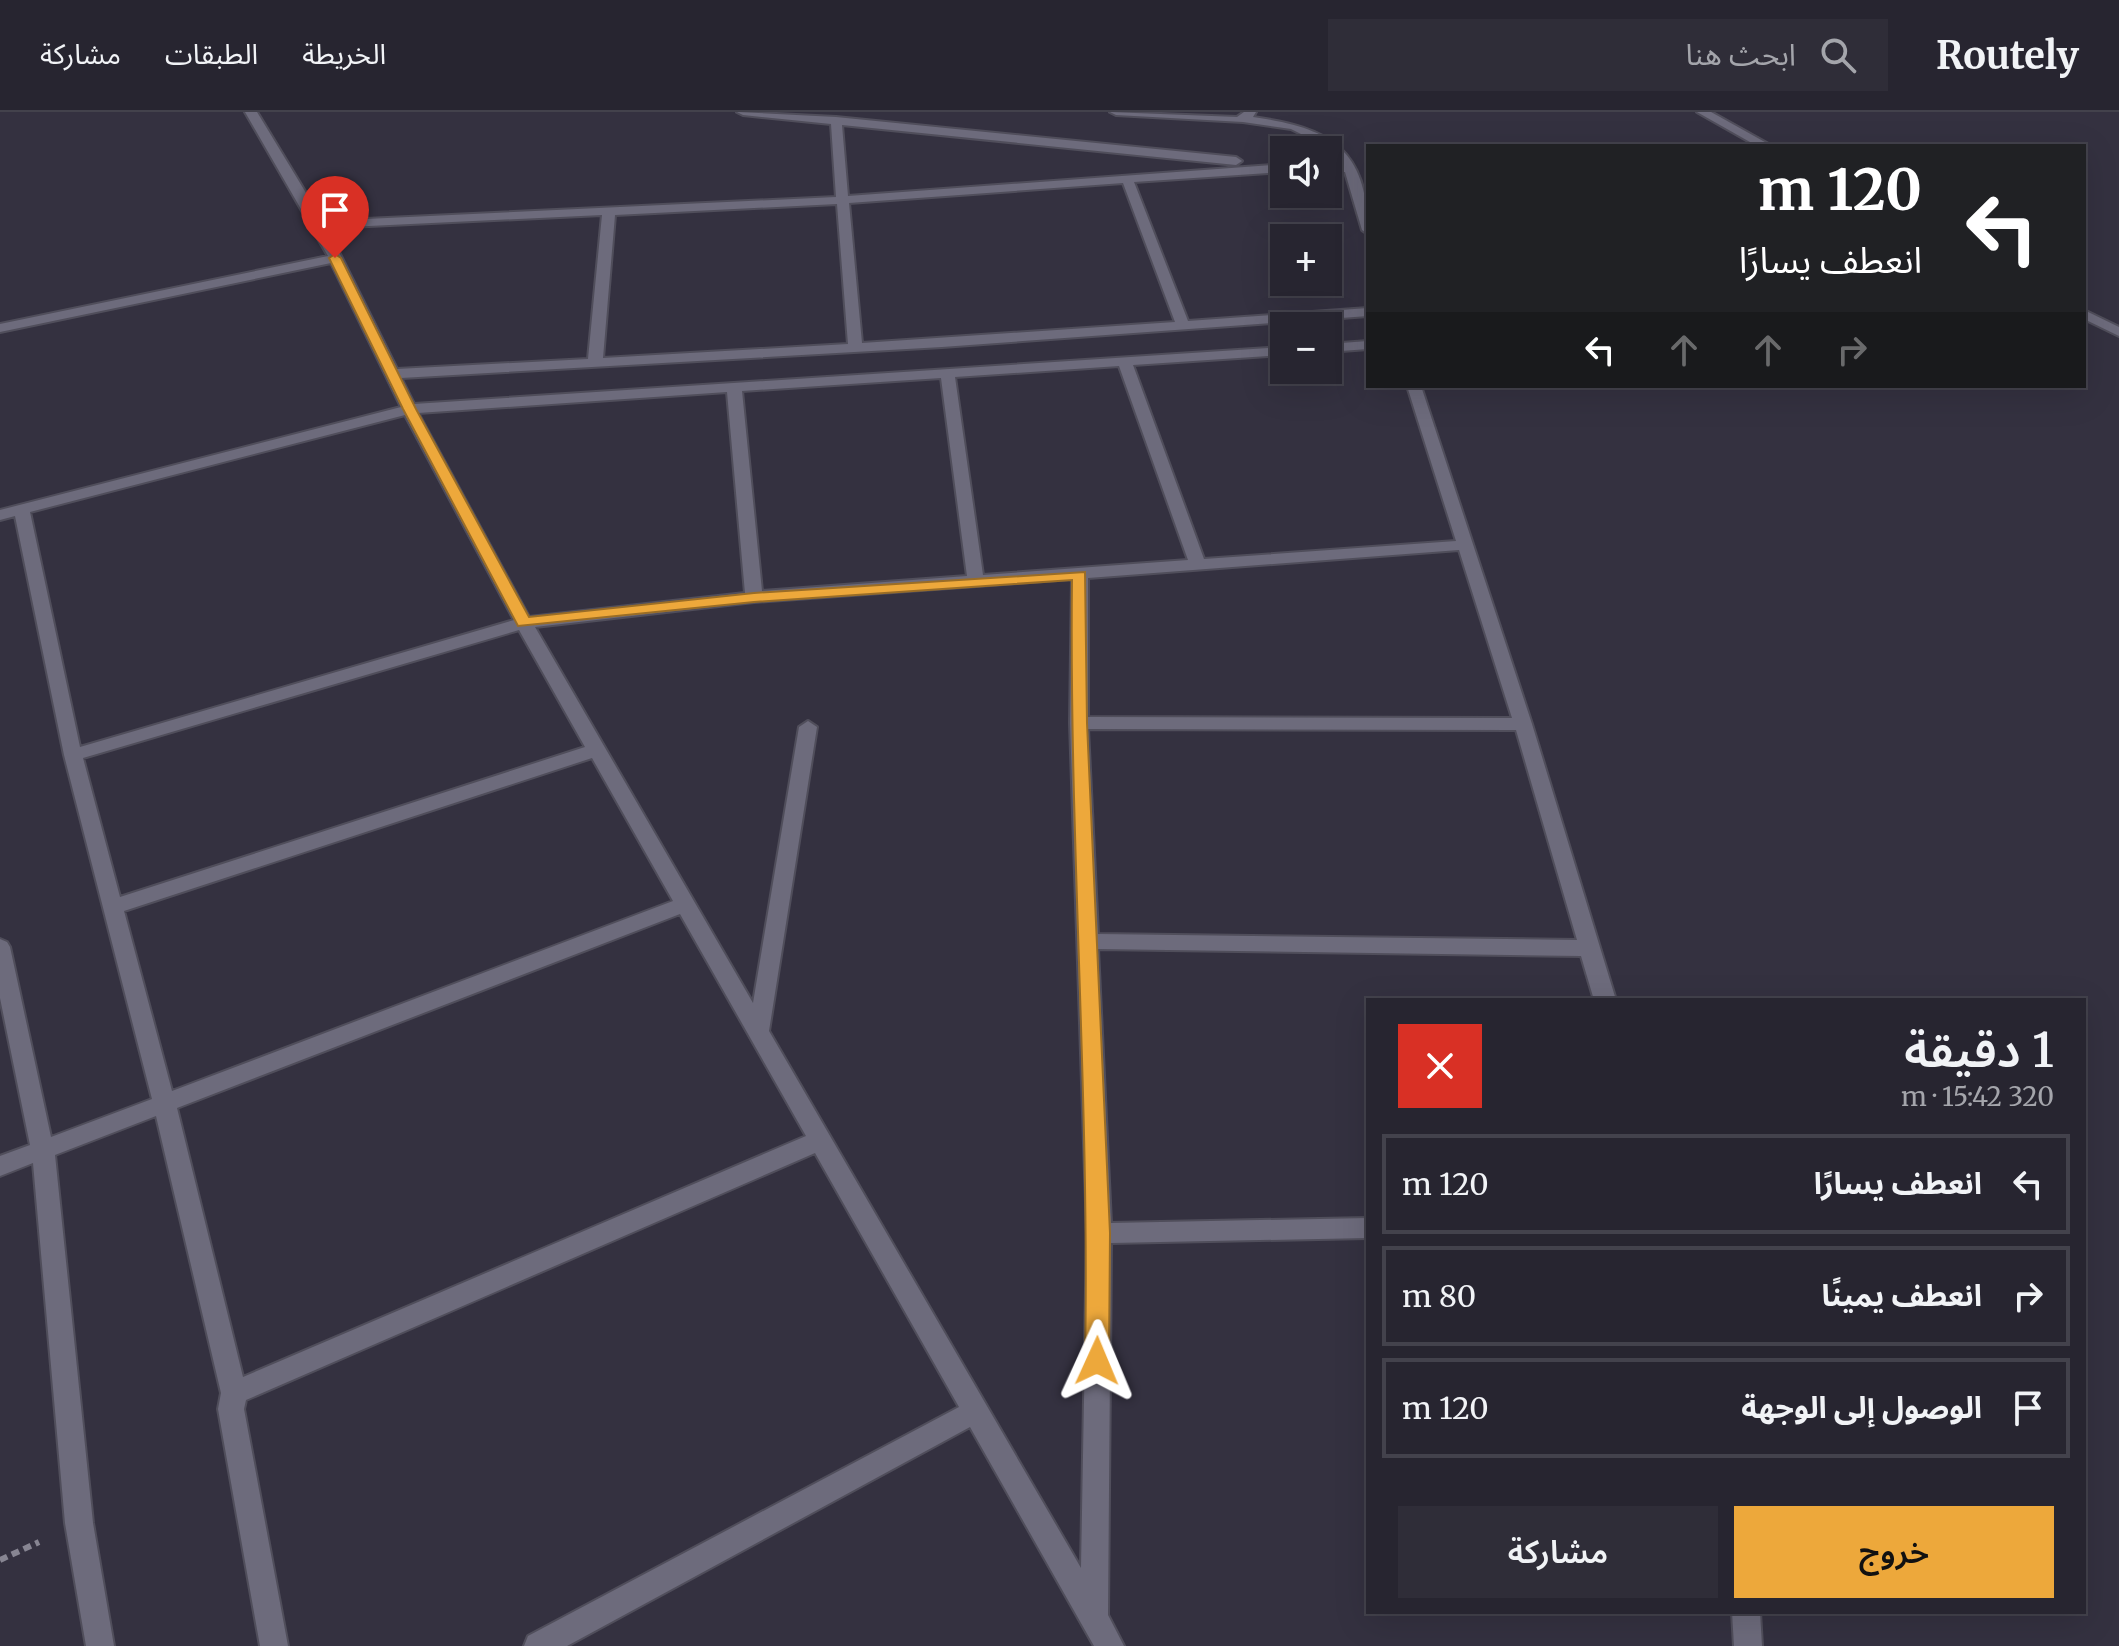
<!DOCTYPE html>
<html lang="ar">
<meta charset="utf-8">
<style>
:root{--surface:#272530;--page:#2f2d38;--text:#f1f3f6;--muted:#a4a5ab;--line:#43424c;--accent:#eda83b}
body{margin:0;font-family:Merriweather,"Noto Sans Arabic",serif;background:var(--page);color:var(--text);direction:rtl;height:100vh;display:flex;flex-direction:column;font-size:30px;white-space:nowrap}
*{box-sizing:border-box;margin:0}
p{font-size:26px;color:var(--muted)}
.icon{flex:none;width:44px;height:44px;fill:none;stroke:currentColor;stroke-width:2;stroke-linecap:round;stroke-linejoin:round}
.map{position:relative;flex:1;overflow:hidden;direction:ltr}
.sheet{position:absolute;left:1366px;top:886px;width:720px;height:616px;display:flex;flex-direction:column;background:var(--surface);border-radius:0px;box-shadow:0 8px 32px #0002,0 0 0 2px var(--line);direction:rtl}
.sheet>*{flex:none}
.guide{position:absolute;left:1366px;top:32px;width:720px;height:244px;border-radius:0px;box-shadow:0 8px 32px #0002,0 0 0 2px var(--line);direction:rtl;background:#202124;color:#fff;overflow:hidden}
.tools{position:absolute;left:1270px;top:24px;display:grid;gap:16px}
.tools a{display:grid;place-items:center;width:72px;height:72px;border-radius:0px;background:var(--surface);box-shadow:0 8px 32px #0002,0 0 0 2px var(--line);font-size:40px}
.pin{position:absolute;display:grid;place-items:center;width:68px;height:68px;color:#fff;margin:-82px -34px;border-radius:50% 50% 50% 0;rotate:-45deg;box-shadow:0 0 8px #0007}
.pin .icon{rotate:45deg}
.me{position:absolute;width:88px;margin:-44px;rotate:1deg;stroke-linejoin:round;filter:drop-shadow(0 0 6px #0008)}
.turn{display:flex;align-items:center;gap:28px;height:168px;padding:0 32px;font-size:36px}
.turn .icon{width:104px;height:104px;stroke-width:2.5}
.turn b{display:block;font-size:56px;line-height:68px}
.lanes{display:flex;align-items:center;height:76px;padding:0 32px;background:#0003;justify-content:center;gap:40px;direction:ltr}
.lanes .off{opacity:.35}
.round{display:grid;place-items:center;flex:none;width:84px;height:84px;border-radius:0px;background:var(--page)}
.summary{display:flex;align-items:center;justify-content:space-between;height:136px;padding:0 32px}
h1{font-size:48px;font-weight:600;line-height:60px}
.action{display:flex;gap:16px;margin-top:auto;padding:16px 32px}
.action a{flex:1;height:92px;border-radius:0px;background:var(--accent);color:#111;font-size:32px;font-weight:600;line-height:92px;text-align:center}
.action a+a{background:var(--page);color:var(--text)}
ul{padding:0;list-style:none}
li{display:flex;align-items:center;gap:24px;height:100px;margin:0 16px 12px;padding:0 16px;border:4px solid var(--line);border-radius:0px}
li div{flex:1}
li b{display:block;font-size:30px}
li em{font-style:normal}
header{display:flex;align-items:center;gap:48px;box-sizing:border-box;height:112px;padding:0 40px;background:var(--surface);border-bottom:2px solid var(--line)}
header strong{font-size:38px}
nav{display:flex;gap:44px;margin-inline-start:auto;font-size:28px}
.search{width:560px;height:72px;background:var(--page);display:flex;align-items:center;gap:20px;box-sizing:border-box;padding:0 28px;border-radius:0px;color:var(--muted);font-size:30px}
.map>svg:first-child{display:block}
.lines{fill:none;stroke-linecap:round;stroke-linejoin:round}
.minor-casing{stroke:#504e5b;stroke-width:4}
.path{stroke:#878592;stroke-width:6;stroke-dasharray:8 5;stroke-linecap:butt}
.minor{fill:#6d6b7c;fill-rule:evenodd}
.route{fill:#eda83b;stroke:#9a6d26;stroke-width:2}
</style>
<header>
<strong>Routely</strong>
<div class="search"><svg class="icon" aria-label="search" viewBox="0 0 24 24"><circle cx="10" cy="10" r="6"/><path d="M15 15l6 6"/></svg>ابحث هنا</div>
<nav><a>الخريطة</a><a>الطبقات</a><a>مشاركة</a></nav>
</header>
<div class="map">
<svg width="2119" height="1534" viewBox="0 0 2119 1534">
<rect width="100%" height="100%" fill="#343140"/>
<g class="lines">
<defs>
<g id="minor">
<path d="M245,0H257L323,109L836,85L831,12L743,3L737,0L836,5L1236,45L1242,49L1236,53L842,13L848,84L1284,52V60L1134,70L1188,209L1368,196V204L942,235L401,266L414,292L1284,235V243L1133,253L1204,447L1456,429L1407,274H1421L1532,612L1616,888H1594L1581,844L1098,837L1111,1111L1368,1106V1126L1111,1131L1108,1503L1124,1534H1094L970,1315L567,1534H524L528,1524L959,1295L815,1041L246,1288L244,1297L288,1534H260L218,1297L221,1281L156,1004L55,1043L93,1411L114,1534H86L65,1411L33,1051L0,1064V1044L30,1033L0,886V827L7,830L10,835L51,1025L152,987L64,643L15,404L0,408V398L401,295L331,151L0,220V212L328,144ZM1123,71L1175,210L862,231L849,91ZM837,92L848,232L603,246L615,103ZM602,103L588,247L397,257L327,116ZM1119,254L1188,448L983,463L955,265ZM941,266L967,464L762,479L742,279ZM727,280L745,481L529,505L418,301ZM405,303L514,508L80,635L30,400ZM1459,438L1512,606L1088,605V466ZM1072,467L1070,611L1087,1121L1081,1456L769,919L817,615L808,609L799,615L753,891L535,515L754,490ZM519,518L585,635L120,785L83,646ZM1088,617L1516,618L1577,828L1098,822ZM592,646L673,789L172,979L124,799ZM680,802L806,1024L243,1265L177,996Z"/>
<path d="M1110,0L1237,5L1244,0H1256L1253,5C1330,16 1368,36 1368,122L1362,118L1345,60H1328V52L1341,53L1323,33L1291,17L1243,10L1116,3Z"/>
<path d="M1697,0H1711L1772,34H1757Z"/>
<path d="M2084,198L2119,215V224L2084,207Z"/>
<path d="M1368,229V237L1328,240V232Z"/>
<path d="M1732,1500H1760L1762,1534H1734Z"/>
</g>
</defs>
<use href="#minor" class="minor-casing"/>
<path class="path" d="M0,1448L39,1430"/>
<use href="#minor" class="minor"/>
</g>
<path class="route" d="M335,142L341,146L416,297L529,505L754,481L1085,460L1087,611L1110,1121L1109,1249L1105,1256L1097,1259L1089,1256L1085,1249C1090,988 1069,728 1072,468L754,490L518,514L403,297L329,146Z"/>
</svg>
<div class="tools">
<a><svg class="icon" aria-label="sound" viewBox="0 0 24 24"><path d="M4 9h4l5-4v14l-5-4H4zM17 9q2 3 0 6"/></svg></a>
<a>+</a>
<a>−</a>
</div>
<div class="pin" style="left:335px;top:146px;background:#d93025"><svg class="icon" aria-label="arrive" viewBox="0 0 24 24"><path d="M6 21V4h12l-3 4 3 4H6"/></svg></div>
<svg class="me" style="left:1097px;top:1249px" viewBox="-20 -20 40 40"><path d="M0-17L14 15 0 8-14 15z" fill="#eda83b" stroke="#fff" stroke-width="4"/></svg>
<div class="guide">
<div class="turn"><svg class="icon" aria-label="left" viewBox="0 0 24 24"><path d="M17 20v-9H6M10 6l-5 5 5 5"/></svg><div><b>120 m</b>انعطف يسارًا</div></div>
<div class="lanes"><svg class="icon" aria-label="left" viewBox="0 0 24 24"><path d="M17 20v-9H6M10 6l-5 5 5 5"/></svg><svg class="icon off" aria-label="ahead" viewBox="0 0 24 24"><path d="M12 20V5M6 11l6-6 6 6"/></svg><svg class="icon off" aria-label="ahead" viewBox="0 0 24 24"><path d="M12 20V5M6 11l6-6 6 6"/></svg><svg class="icon off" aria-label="right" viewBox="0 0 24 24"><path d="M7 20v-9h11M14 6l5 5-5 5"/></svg></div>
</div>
<section class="sheet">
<div class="summary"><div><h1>1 دقيقة</h1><p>320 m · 15:42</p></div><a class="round" style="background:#d93025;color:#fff"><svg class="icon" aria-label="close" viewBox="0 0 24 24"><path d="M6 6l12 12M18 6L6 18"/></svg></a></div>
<ul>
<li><svg class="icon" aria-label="left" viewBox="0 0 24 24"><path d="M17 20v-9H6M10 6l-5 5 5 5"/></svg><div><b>انعطف يسارًا</b></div><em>120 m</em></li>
<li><svg class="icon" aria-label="right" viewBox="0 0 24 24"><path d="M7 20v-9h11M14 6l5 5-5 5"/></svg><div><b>انعطف يمينًا</b></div><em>80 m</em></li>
<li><svg class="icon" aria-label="arrive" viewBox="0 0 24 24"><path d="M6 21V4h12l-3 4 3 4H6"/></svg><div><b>الوصول إلى الوجهة</b></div><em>120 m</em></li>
</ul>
<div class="action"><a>خروج</a><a>مشاركة</a></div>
</section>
</div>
